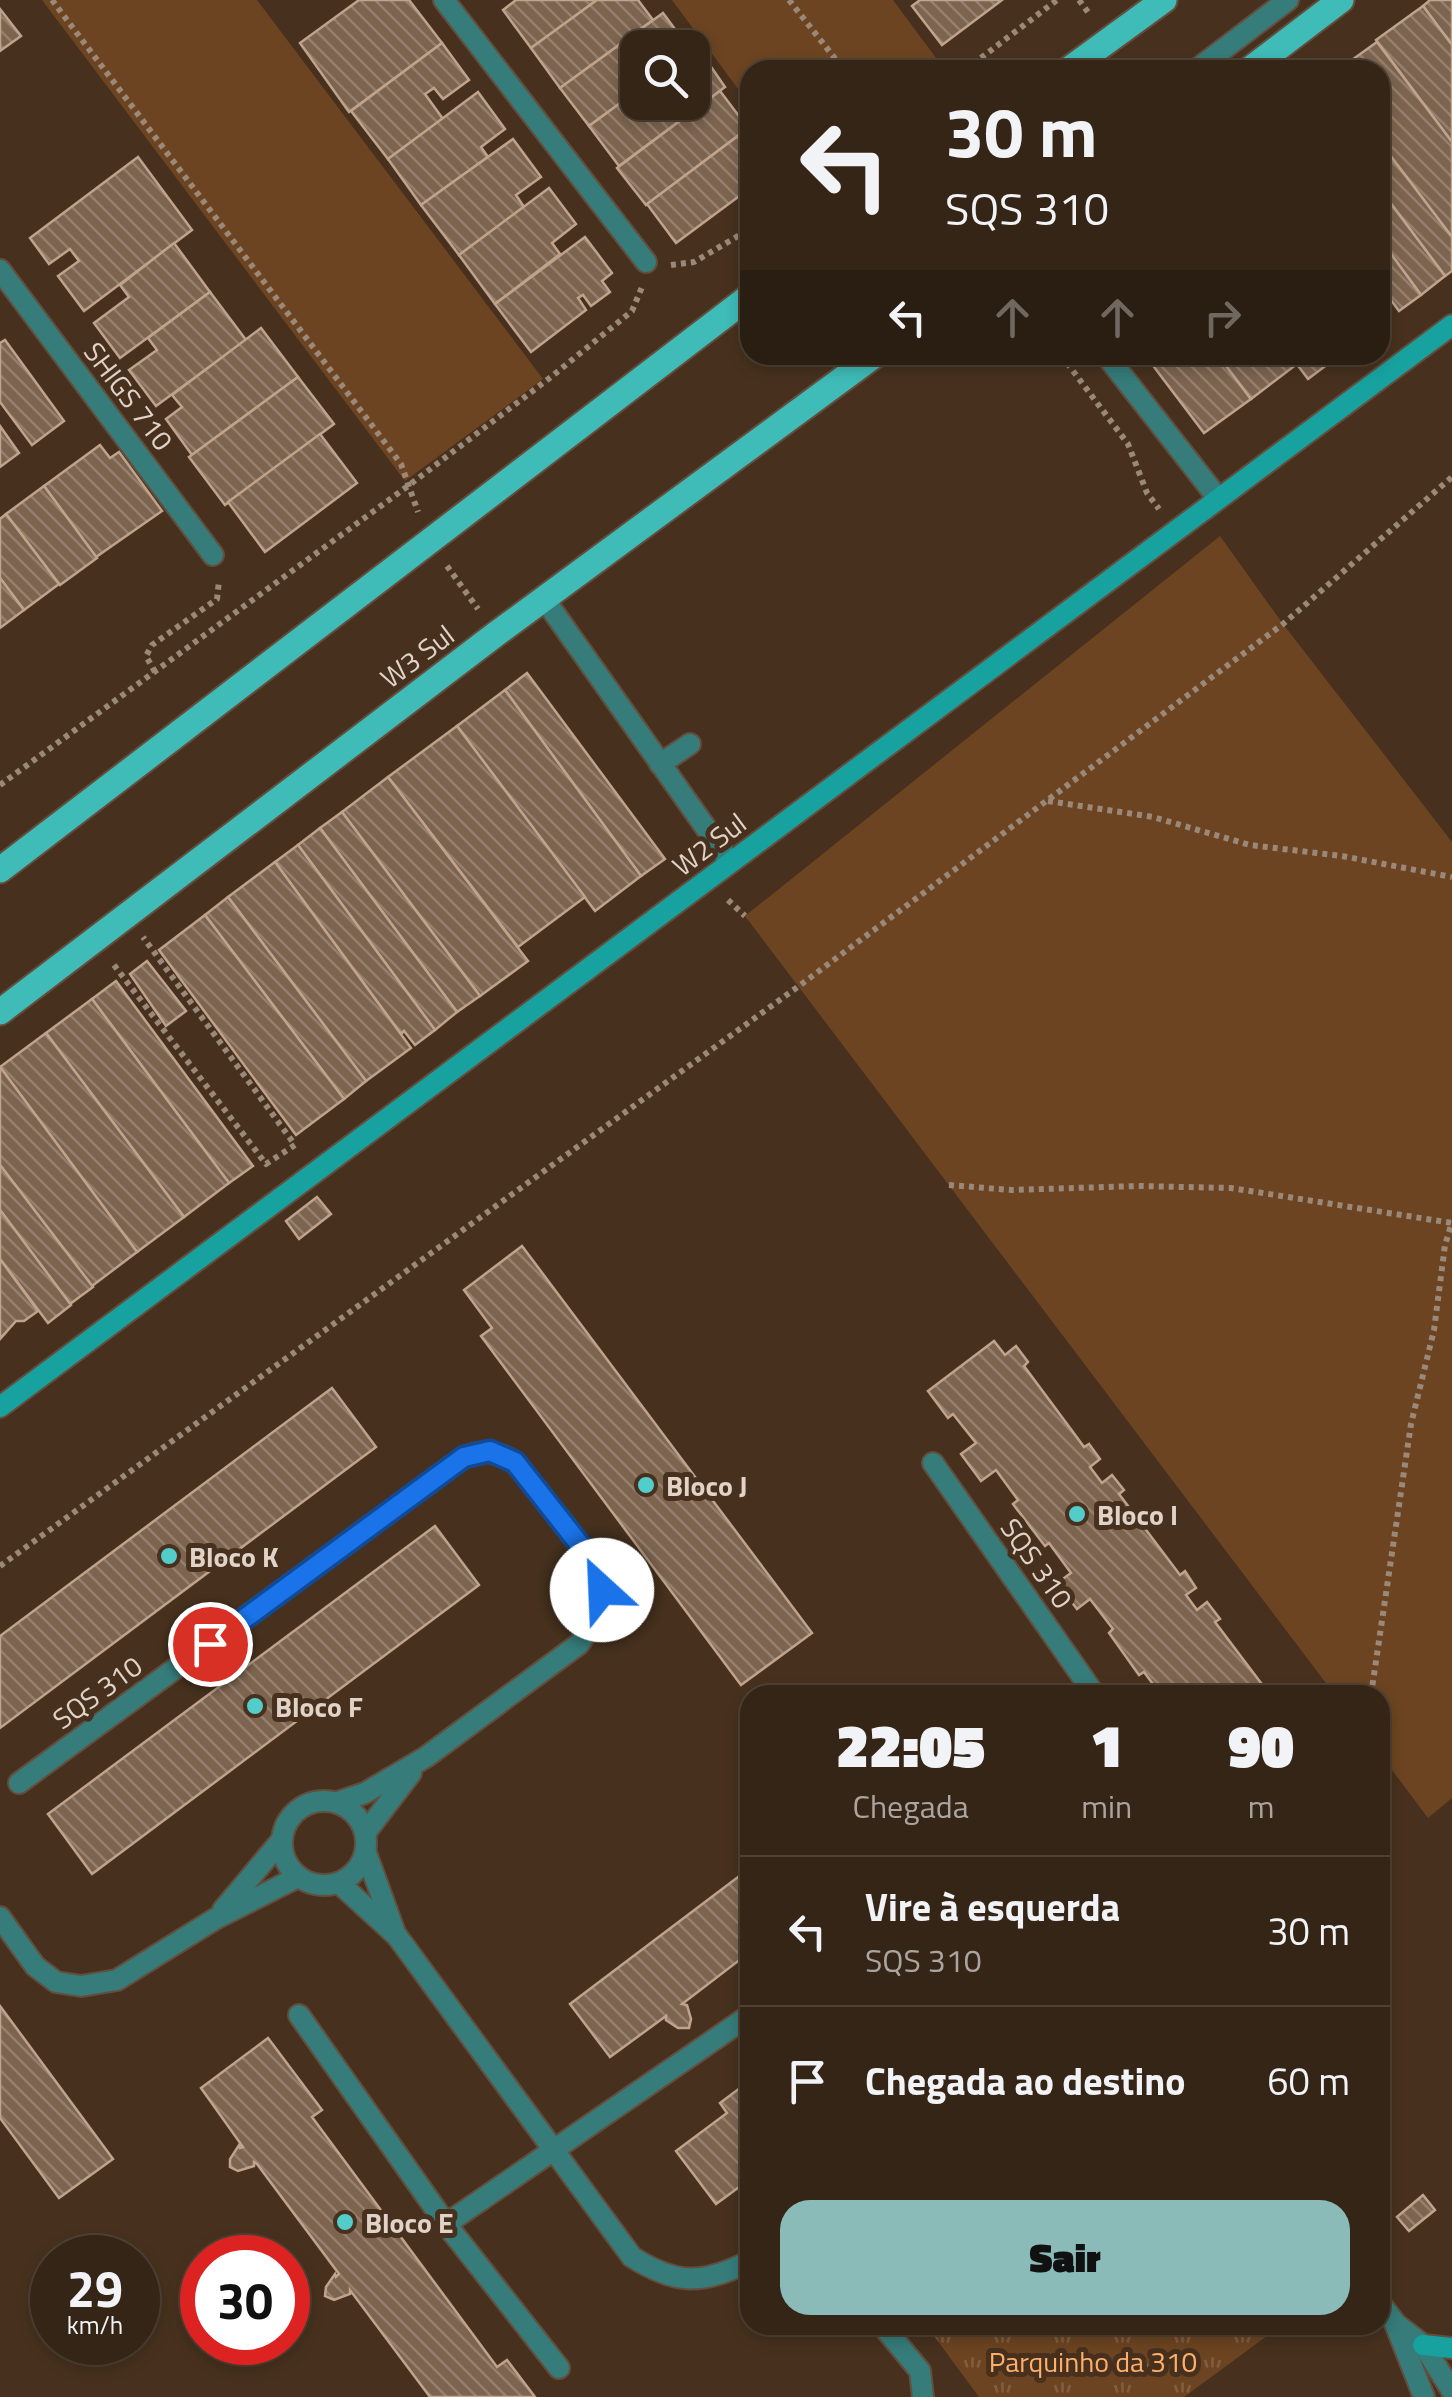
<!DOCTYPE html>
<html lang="pt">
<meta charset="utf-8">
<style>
:root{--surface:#352516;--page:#403123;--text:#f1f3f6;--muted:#aaa5a1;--line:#4f4235;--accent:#8bbbb9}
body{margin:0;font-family:"Titillium Web",sans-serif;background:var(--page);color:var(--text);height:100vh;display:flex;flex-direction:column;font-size:38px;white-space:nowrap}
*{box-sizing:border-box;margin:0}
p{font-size:32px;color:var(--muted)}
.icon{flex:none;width:55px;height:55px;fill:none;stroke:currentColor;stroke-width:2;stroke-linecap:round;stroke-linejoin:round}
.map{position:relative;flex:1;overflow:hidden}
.details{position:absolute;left:740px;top:1685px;width:650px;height:650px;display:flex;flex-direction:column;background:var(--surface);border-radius:30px;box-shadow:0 5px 15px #0003,0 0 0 2px var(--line)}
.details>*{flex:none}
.top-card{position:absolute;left:740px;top:60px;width:650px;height:305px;border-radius:30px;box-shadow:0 5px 15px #0003,0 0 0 2px var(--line);background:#352516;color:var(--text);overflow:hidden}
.controls{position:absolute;left:620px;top:30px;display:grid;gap:20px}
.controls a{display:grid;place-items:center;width:90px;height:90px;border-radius:20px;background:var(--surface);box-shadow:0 5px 15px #0003,0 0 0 2px var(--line);font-size:50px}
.speed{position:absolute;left:30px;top:2235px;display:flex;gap:20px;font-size:50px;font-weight:700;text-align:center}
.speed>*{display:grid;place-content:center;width:130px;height:130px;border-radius:50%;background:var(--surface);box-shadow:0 5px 15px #0003,0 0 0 2px var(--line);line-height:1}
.speed small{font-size:25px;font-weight:400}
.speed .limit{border:15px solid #d22;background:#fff;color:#111}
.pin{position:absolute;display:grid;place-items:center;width:85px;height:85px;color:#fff;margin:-42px;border:5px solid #fff;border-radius:50%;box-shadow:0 2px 10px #0007}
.me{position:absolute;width:110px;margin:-55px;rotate:335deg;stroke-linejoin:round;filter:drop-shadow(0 0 8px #0008)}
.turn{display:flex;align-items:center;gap:35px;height:210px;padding:0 40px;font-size:45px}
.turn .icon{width:130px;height:130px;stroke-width:2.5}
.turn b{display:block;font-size:70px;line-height:85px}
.lanes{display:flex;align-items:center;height:95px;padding:0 40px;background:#0003;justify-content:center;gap:50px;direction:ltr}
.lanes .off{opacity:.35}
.eta{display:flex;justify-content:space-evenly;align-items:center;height:170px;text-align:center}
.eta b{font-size:60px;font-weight:800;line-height:70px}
.action{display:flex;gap:20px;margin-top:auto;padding:20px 40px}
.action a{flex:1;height:115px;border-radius:30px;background:var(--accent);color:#111;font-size:40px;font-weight:800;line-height:115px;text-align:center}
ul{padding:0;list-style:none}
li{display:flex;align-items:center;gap:30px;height:150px;padding:0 40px;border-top:2px solid var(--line)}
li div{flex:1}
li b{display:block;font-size:38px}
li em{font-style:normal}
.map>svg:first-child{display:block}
.green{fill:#6c4421}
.park{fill:url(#park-tufts)}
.building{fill:url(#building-back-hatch);stroke:#bfa38d;stroke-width:2.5}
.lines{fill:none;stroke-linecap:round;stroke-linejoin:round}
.lane-casing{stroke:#634e3d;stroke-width:24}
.street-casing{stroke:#634e3d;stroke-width:24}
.secondary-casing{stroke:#634e3d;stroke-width:24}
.primary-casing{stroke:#634e3d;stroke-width:29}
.path{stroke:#9a8879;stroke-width:6;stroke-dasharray:5 5;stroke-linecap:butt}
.lane{stroke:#357c7a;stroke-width:20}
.street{stroke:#357c7a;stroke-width:20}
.secondary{stroke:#17a2a0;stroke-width:20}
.primary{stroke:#3fbbb8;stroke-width:25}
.route-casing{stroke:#114b97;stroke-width:25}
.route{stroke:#1a73e8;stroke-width:18}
.poi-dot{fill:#53cdca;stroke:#47311e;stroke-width:4}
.labels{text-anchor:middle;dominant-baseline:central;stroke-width:10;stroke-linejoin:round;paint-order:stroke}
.street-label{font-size:28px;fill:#e2d3c8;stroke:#47311e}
.poi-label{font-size:28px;font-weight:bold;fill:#e2d3c8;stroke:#47311e;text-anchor:start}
.park-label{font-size:28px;fill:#ffaf6a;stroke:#47311e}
</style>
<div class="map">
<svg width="1452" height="2397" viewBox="0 0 1452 2397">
<defs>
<pattern id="park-tufts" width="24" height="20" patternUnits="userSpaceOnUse" patternTransform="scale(2.5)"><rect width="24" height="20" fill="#6c4421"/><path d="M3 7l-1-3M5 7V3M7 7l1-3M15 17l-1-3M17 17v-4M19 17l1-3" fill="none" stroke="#815e40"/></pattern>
<pattern id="building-back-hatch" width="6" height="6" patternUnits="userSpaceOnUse" patternTransform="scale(2.5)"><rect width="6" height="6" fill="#7d644f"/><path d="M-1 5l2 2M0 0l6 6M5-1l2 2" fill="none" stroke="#95806f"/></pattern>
</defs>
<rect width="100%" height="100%" fill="#47311e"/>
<g class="green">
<path d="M42,0H257L543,379L405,481Z"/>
<path d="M672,0H893L942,66L936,70H750V105Z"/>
<path d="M1220,536L1283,624L1452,842V1798L1428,1818L1380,1754V1695H1335L745,916Z"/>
</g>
<path class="park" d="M926,2325H1282L1184,2397H979Z"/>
<g class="building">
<path d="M359,0H409L442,43L349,112L300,43Z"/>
<path d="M516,0H597L531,48L503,10Z"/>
<path d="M597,0H638L653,20L560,88L531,48Z"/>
<path d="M920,0H1002L942,45L912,6Z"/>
<path d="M1430,0H1452V45L1423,6Z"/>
<path d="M1423,6L1452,45V142L1376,40Z"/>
<path d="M0,9L21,36L0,51Z"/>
<path d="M663,13L689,48H638V90L589,126L560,88Z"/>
<path d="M1377,42L1452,142V237L1380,142V70H1338Z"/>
<path d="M442,43L469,80L443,99L434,88L425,94L443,119L388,159L351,111Z"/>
<path d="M696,45L725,87L619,166L589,126L638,90V102H642L638,105L645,115L651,111L645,102H692V48Z"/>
<path d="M720,91L748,128L646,205L617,168Z"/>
<path d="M478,92L505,129L481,147L488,157L421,205L388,159Z"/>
<path d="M750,127V188L676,243L647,204Z"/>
<path d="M513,139L541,177L516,195L524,207L459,255L421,205Z"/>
<path d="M1380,142L1452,237V271L1445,276L1380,189Z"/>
<path d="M138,157L192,230L84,311L58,276L79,261L70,249L49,264L30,238Z"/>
<path d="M549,188L576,224L552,243L560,254L495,304L459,255Z"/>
<path d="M1380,189L1445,276L1421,295L1380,239Z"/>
<path d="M585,237L612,273L602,281L610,292L591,306L583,295L578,298L586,310L531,352L495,304Z"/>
<path d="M1380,239L1421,295L1399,311L1380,285Z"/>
<path d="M174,243L210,292L120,358L94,323L129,297L120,285Z"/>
<path d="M210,292L246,340L156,406L129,370L157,350L148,338Z"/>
<path d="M261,328L298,377L192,455L166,419L182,407L172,395Z"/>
<path d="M5,340L64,421L32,445L0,402V343Z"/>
<path d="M1145,355H1218L1251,399L1204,433Z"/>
<path d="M1218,355H1290L1297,364L1251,399Z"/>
<path d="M1290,355H1340L1308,379Z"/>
<path d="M298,377L334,424L225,505L189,457Z"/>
<path d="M0,426L19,453L0,467Z"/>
<path d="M320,434L357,483L265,552L228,502Z"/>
<path d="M100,445L110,458L119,452L162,511L96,557L44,486Z"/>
<path d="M44,486L97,558L60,585L6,514Z"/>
<path d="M6,514L59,584L24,610L0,578V519Z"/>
<path d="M0,578L24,610L0,628Z"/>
<path d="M527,673L665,859L641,876L505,690Z"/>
<path d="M505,690L641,876L595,911L457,726Z"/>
<path d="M457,726L585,897L518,947L388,777Z"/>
<path d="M388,777L528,961L480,996L342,812Z"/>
<path d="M342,812L480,996L457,1012L320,828Z"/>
<path d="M320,828L457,1012L435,1030L298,845Z"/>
<path d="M298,845L435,1030L415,1045L404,1031L401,1034L275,862Z"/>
<path d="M275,862L411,1048L366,1081L228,897Z"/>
<path d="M228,897L366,1081L344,1099L205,915Z"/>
<path d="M205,915L344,1099L296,1135L159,950Z"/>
<path d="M147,961L186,1011L166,1026L130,974Z"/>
<path d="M116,981L253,1166L229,1183L92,999Z"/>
<path d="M92,999L229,1183L184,1217L46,1033Z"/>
<path d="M46,1033L184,1217L137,1252L0,1067Z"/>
<path d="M0,1067L137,1252L92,1286L0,1165Z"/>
<path d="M0,1165L93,1287L70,1304L0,1210Z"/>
<path d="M317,1197L331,1214L299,1239L286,1221Z"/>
<path d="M0,1210L71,1305L48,1323L0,1259Z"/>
<path d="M522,1246L812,1633L741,1685L481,1336L492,1328L464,1290Z"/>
<path d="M0,1259L38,1311L24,1321H16L0,1339Z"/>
<path d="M994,1341L1005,1355L1016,1346L1028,1362L1024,1366L1073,1432L1084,1447L1089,1444L1100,1459L1090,1467L1102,1483L1112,1475L1124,1490L1119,1494L1180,1575L1185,1571L1196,1588L1186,1595L1197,1610L1207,1602L1220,1619L1215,1622L1270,1695H1161L1144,1672L1139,1675L1109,1633L1113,1629L1090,1599L1077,1609L1057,1583L1071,1573L1049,1543L1045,1546L1013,1504L1018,1500L996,1470L981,1481L961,1454L976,1443L953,1414L948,1418L928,1391Z"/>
<path d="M332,1388L376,1447L0,1728V1636Z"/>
<path d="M435,1526L479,1585L92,1874L48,1814Z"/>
<path d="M750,1868V1952L682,2004L687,2005L691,2019L689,2028H678L666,2020V2016L610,2057L570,2004Z"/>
<path d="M0,2006L113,2159L59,2198L0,2118Z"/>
<path d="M268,2038L322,2110L312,2117L497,2367L507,2360L535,2397H430L350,2290V2294L334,2300L325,2296L326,2287L335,2274L336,2277L339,2274L257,2164L254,2162V2166L238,2171L230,2167V2159L239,2145L240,2148L243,2147L201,2088Z"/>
<path d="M740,2088L747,2098L750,2096V2179L716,2204L676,2151L727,2113L720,2103Z"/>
<path d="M1423,2195L1435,2210L1409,2231L1397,2217Z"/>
</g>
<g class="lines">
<defs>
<g id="lane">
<path d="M1196,70L1288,0"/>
<path d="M1106,355L1217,497"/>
<path d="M545,600L730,862"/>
<path d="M660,764L690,744"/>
</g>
<g id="street">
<path d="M444,0L646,262"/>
<path d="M0,270L213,555"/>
<path d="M933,1463L1095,1695"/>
<path d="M19,1783L464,1457C484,1449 497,1451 515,1462L595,1564L602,1590L598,1616L579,1644L426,1757L365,1793L338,1802"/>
<circle cx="324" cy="1843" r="42"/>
<path d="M366,1832L411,1773"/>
<path d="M366,1853L394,1930"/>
<path d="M339,1883L397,1936L632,2257C676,2285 703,2285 750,2261"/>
<path d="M223,1910L280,1842"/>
<path d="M0,1917L35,1966L56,1982L81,1986L117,1980L215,1919L298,1877"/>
<path d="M299,2015L446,2224L750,2015"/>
<path d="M446,2224L559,2368"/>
<path d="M1380,2303L1396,2324L1423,2345L1452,2391"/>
<path d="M882,2325L920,2371L923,2397"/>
<path d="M1396,2326L1424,2397"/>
</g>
<g id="secondary">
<path d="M0,1407L1452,325"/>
<path d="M1423,2345L1452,2348"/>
</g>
<g id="primary">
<path d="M1068,70L1164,0"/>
<path d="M1249,70L1341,0"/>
<path d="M0,870L750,296"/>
<path d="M0,1012L496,634L875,355"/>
</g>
</defs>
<use href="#lane" class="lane-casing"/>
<use href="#street" class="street-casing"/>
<use href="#secondary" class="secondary-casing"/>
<use href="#primary" class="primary-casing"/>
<g class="path">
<path d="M52,0L401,464L418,512"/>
<path d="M789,0L844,70"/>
<path d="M1079,0L1090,15"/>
<path d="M965,70L1057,0"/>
<path d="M671,265L694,262L750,229"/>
<path d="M1061,355L1128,444L1147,493L1159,509"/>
<path d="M447,566L478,609"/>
<path d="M155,672L146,656L152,645L217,599L219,581"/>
<path d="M0,785L408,486L551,377L632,311L642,287"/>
<path d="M1048,801L1153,817L1250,845L1342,856L1452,877"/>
<path d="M728,900L745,916"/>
<path d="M114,965L266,1164L295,1145L143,937"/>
<path d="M949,1185L1011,1190L1138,1186L1231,1188L1452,1223"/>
<path d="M0,1566L799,986L1283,624L1452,477"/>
<path d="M1371,1695L1411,1424L1434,1330L1445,1245L1452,1222"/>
</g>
<use href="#lane" class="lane"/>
<use href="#street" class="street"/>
<use href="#secondary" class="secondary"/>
<use href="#primary" class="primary"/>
</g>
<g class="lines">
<defs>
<path id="route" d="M210,1644L464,1457L490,1451L515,1462L595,1564L602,1590"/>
</defs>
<use href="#route" class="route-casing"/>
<use href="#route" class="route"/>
</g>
<g class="poi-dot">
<circle cx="646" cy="1485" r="10"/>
<circle cx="1077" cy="1514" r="10"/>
<circle cx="169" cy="1556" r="10"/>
<circle cx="255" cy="1706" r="10"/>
<circle cx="345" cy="2222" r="10"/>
</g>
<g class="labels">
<g class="street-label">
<text transform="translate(129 396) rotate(53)">SHIGS 710</text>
<text transform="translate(417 656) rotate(-37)">W3 Sul</text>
<text transform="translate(709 844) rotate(-37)">W2 Sul</text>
<text transform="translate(1037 1563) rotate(55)">SQS 310</text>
<text transform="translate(97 1692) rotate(-36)">SQS 310</text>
</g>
<g class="poi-label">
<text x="666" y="1485">Bloco J</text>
<text x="1097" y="1514">Bloco I</text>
<text x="189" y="1556">Bloco K</text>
<text x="275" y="1706">Bloco F</text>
<text x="365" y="2222">Bloco E</text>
</g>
<g class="park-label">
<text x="1093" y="2361">Parquinho da 310</text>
</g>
</g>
</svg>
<div class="controls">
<a><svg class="icon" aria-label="search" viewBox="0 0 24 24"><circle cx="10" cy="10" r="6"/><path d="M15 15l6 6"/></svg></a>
</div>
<div class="speed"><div>29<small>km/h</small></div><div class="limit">30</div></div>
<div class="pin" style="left:210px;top:1644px;background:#d93025"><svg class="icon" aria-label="arrive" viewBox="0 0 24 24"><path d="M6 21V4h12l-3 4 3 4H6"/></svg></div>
<svg class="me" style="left:602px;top:1590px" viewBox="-20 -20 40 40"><circle r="19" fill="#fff"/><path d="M0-13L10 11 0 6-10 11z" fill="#1a73e8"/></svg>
<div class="top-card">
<div class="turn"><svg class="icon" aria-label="left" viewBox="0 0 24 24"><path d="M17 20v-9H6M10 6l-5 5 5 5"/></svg><div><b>30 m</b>SQS 310</div></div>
<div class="lanes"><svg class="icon" aria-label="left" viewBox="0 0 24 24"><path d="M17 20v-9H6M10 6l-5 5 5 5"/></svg><svg class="icon off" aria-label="ahead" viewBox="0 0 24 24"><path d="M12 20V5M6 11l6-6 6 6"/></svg><svg class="icon off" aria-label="ahead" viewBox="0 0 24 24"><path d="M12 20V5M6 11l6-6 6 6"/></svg><svg class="icon off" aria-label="right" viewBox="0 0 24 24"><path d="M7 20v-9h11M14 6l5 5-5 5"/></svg></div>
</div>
<section class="details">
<div class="eta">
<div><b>22:05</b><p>Chegada</p></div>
<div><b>1</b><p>min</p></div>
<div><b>90</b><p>m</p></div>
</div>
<ul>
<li><svg class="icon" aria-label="left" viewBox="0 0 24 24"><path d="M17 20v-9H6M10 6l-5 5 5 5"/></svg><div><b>Vire à esquerda</b><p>SQS 310</p></div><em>30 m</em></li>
<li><svg class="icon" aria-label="arrive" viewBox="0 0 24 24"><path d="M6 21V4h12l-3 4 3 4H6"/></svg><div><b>Chegada ao destino</b></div><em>60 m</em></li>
</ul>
<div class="action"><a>Sair</a></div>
</section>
</div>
